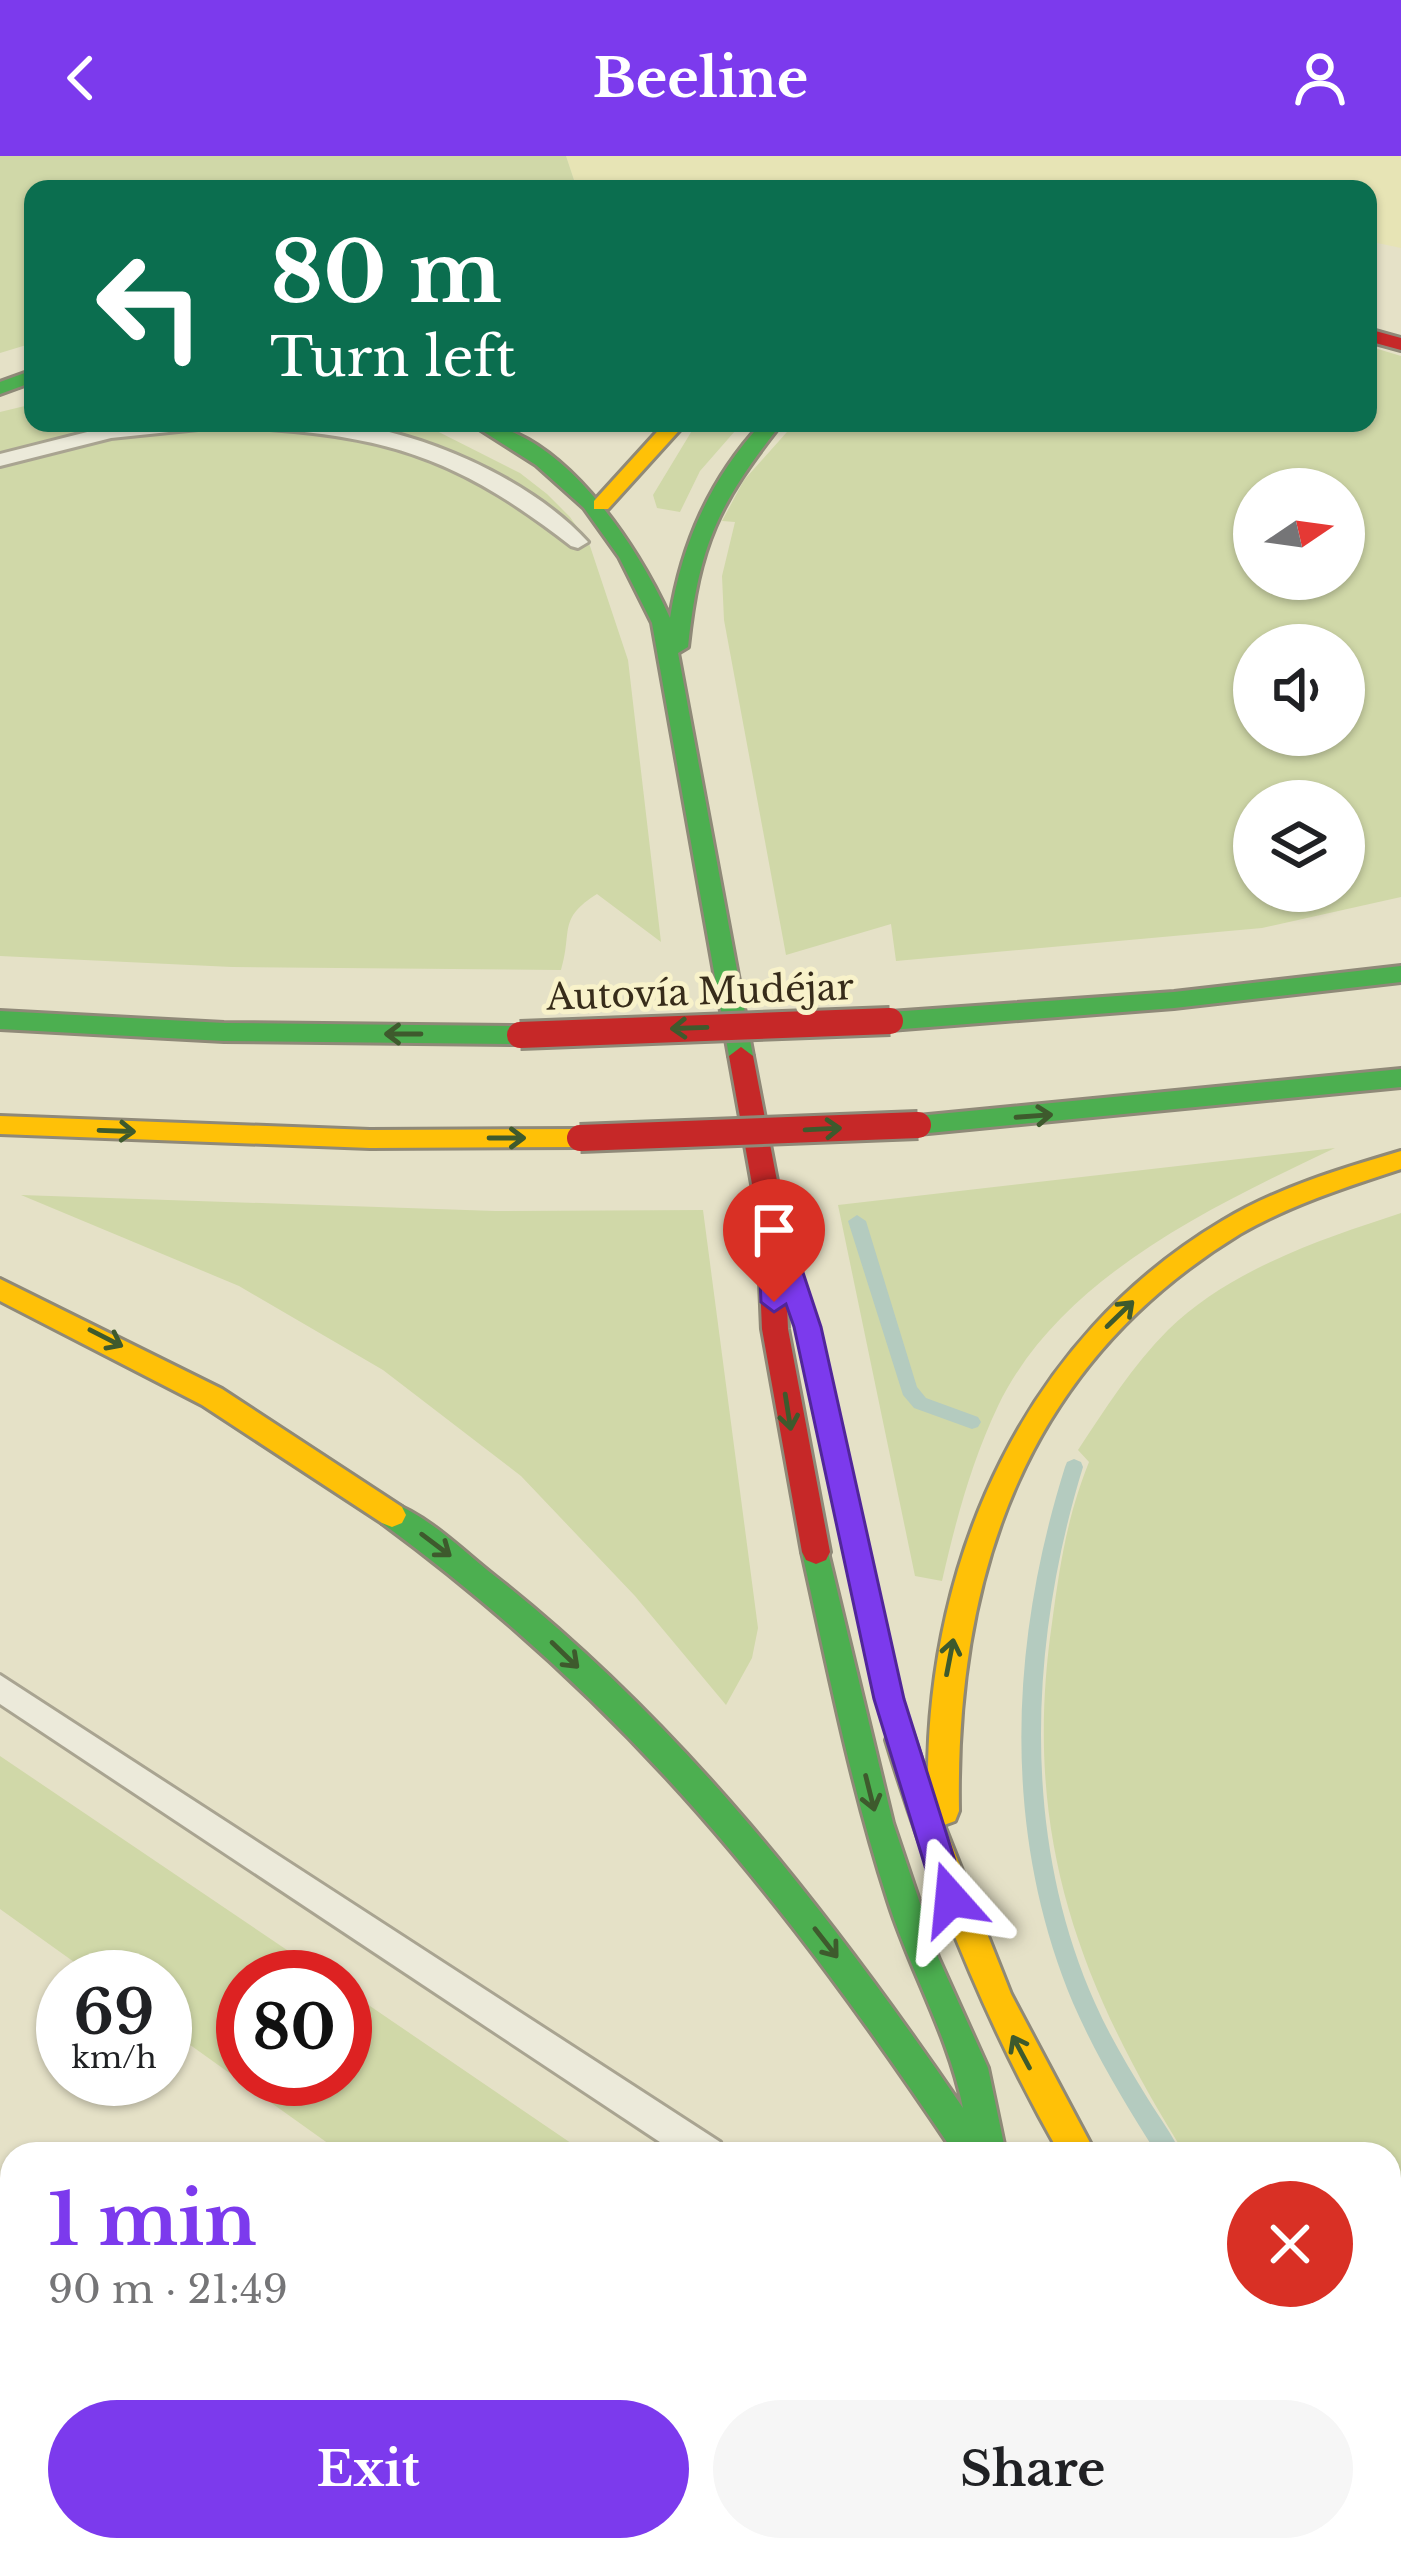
<!DOCTYPE html>
<meta charset="utf-8">
<style>
:root{--surface:#fff;--page:#f6f6f6;--text:#202124;--muted:#757577;--accent:#7c3aed}
body{margin:0;font-family:"Libre Baskerville",serif;background:var(--page);color:var(--text);height:100vh;display:flex;flex-direction:column;font-size:45px;white-space:nowrap}
*{box-sizing:border-box;margin:0}
p{font-size:39px;color:var(--muted)}
.icon{flex:none;width:66px;height:66px;fill:none;stroke:currentColor;stroke-width:2;stroke-linecap:round;stroke-linejoin:round}
.map{position:relative;flex:1;overflow:hidden}
.panel{position:absolute;left:0px;top:1986px;width:1401px;height:420px;display:flex;flex-direction:column;background:var(--surface);border-radius:36px 36px 0 0;box-shadow:0 3px 9px #0004}
.panel>*{flex:none}
.guide{position:absolute;left:24px;top:24px;width:1353px;height:252px;border-radius:24px;box-shadow:0 3px 9px #0004;background:#0b6e4f;color:#fff;overflow:hidden}
.needle{width:78px;rotate:77deg}
.tools{position:absolute;left:1233px;top:312px;display:grid;gap:24px}
.tools a{display:grid;place-items:center;width:132px;height:132px;border-radius:50%;background:var(--surface);box-shadow:0 3px 9px #0004;font-size:60px}
.speed{position:absolute;left:36px;top:1794px;display:flex;gap:24px;font-size:60px;font-weight:700;text-align:center}
.speed>*{display:grid;place-content:center;width:156px;height:156px;border-radius:50%;background:var(--surface);box-shadow:0 3px 9px #0004;line-height:1}
.speed small{font-size:30px;font-weight:400}
.speed .limit{border:18px solid #d22;background:#fff;color:#111}
.pin{position:absolute;display:grid;place-items:center;width:102px;height:102px;color:#fff;margin:-123px -51px;border-radius:50% 50% 50% 0;rotate:-45deg;box-shadow:0 0 12px #0007}
.pin .icon{rotate:45deg}
.me{position:absolute;width:132px;margin:-66px;rotate:342deg;stroke-linejoin:round;filter:drop-shadow(0 0 9px #0008)}
.turn{display:flex;align-items:center;gap:42px;height:252px;padding:0 48px;font-size:54px}
.turn .icon{width:156px;height:156px;stroke-width:2.5}
.turn b{display:block;font-size:84px;line-height:102px}
.round{display:grid;place-items:center;flex:none;width:126px;height:126px;border-radius:63px;background:var(--page)}
.overview{display:flex;align-items:center;justify-content:space-between;height:204px;padding:0 48px}
h1{font-size:72px;font-weight:700;line-height:90px;color:var(--accent)}
.button{display:flex;gap:24px;margin-top:auto;padding:24px 48px}
.button a{flex:1;height:138px;border-radius:72px;background:var(--accent);color:#fff;font-size:48px;font-weight:700;line-height:138px;text-align:center}
.button a+a{background:var(--page);color:var(--text)}
header{display:flex;justify-content:space-between;align-items:center;height:156px;padding:0 48px;background:var(--accent);color:#fff;font-size:54px;font-weight:700}
.map>svg:first-child{display:block}
.farmland{fill:#e7e4b5}
.green{fill:#d0d8a8;fill-rule:evenodd}
.lines{fill:none;stroke-linecap:round;stroke-linejoin:round}
.stream{fill:#b4cbbf;fill-rule:evenodd}
.lane-casing{stroke:#a9a491;stroke-width:6}
.fast-casing{stroke:#8f8978;stroke-width:6}
.slow-casing{stroke:#8f8978;stroke-width:6}
.jam-casing{stroke:#8f8978;stroke-width:6}
.lane{fill:#eceada;fill-rule:evenodd}
.fast{fill:#4caf50;fill-rule:evenodd}
.slow{fill:#ffc107;fill-rule:evenodd}
.jam{fill:#c62828;fill-rule:evenodd}
.jam-bridge-casing{stroke:#8f8978;stroke-width:32;stroke-linecap:butt}
.jam-bridge{stroke:#c62828;stroke-width:26}
.oneway{stroke:#3e5a2d}
.route{fill:#7c3aed;stroke:#51269a;stroke-width:3}
.labels{text-anchor:middle;dominant-baseline:central;stroke-width:10;stroke-linejoin:round;paint-order:stroke}
.street-label{font-size:36px;fill:#372c1a;stroke:#f8f2ca}
</style>
<header><svg class="icon" aria-label="back" viewBox="0 0 24 24"><path d="M15 5l-7 7 7 7"/></svg>Beeline<svg class="icon" aria-label="person" viewBox="0 0 24 24"><circle cx="12" cy="8" r="4"/><path d="M4 21q1-7 8-7t8 7"/></svg></header>
<div class="map">
<svg width="1401" height="2406" viewBox="0 0 1401 2406">
<rect width="100%" height="100%" fill="#e5e1c7"/>
<path class="farmland" d="M566,0H1401V92L1368,85V33H577Z"/>
<g class="green">
<path d="M0,0H566L577,33H33V187L0,197Z"/>
<path d="M1368,190L1401,200V741L1262,772L896,805L891,768L786,799L724,464L722,420L735,366L722,365L744,324L795,267H1368ZM1254,333H1344V423H1254ZM1254,489H1344V579H1254ZM1254,645H1344V735H1254Z"/>
<path d="M33,248V267H421L520,317L547,338L570,361L590,390L628,504L661,786L597,738C557,763 573,775 561,814L232,811L0,800V256Z"/>
<path d="M742,267L700,315L680,356L657,352L653,339L696,268Z"/>
<path d="M1335,992C1213,1050 1060,1121 998,1250C971,1307 956,1364 942,1425L915,1420L838,1049Z"/>
<path d="M21,1039L495,1055L703,1054L758,1472L752,1502L726,1549L635,1440L521,1320L383,1214L239,1130Z"/>
<path d="M1401,1057V2286L1389,2276V1998H1185C1076,1824 1022,1674 1052,1467C1060,1408 1067,1361 1089,1306L1078,1294C1105,1253 1133,1209 1168,1174C1231,1113 1319,1084 1401,1057Z"/>
<path d="M0,1600L327,1821H243V1923H345V1833L587,1998H343L165,1871V1821H95L0,1753Z"/>
</g>
<g class="lines">
<g class="stream">
<path d="M857,1059L866,1065L917,1231L926,1242L978,1261L981,1266L978,1271L972,1273L914,1252L903,1239L848,1065Z"/>
<path d="M1074,1303L1081,1306L1083,1311C1030,1484 1020,1679 1095,1847C1110,1881 1129,1912 1148,1943C1159,1961 1173,1979 1181,1998H1157C1126,1949 1096,1900 1073,1847C1001,1675 1010,1486 1065,1311L1067,1306Z"/>
</g>
<defs>
<g id="lane">
<path d="M142,267H208L198,273L111,282L0,310V298L111,270Z"/>
<path d="M260,267C285,267 311,265 336,267C420,274 531,323 588,386L578,392L571,390C468,310 400,282 270,273Z"/>
<path d="M0,1519L720,1986L725,1998H678L0,1548Z"/>
<path d="M1071,2394H1112L1117,2406H1075Z"/>
</g>
<g id="fast">
<path d="M33,214V226L0,238V226Z"/>
<path d="M470,267C558,267 638,390 670,462C682,387 710,323 762,267H782C718,348 699,388 688,491L678,497L753,900L750,906H732L729,900L652,467L619,401L584,352L536,309Z"/>
<path d="M1401,810V826L1174,852L890,874L878,865L890,856L1174,836Z"/>
<path d="M0,855L224,867L520,870L532,879L520,888L224,885L0,873Z"/>
<path d="M1401,913V931L918,978L905,969L918,960Z"/>
<path d="M392,1347C429,1360 465,1397 496,1421C683,1569 829,1756 963,1952C949,1880 910,1815 888,1745C851,1631 828,1513 802,1396L806,1388L816,1384L826,1388L893,1667L938,1801L988,1912L1006,1998H955C786,1746 629,1549 382,1367L378,1359L382,1351Z"/>
</g>
<g id="slow">
<path d="M665,267H686L608,353H594V345Z"/>
<path d="M0,960L370,974L580,973L593,982L580,991L370,992L0,978Z"/>
<path d="M1401,995V1013C1346,1031 1290,1049 1240,1078C1027,1208 955,1416 959,1655L955,1665L944,1669L1011,1838L1096,1998H1060C985,1867 930,1728 886,1584L890,1575L901,1571L912,1575L928,1623C928,1400 1026,1182 1222,1065C1277,1032 1340,1013 1401,995Z"/>
<path d="M0,1123L222,1233L402,1351L406,1359L402,1367L392,1371L382,1367L202,1249L0,1145Z"/>
<path d="M1247,2394H1289L1294,2406H1251Z"/>
</g>
<g id="jam">
<path d="M1368,173L1401,182V194L1368,185Z"/>
<path d="M741,891L753,900L783,1056L788,1173L830,1396L826,1404L816,1408L806,1404L802,1396L762,1173L757,1056L729,900Z"/>
<path d="M1389,2355L1401,2360V2400L1387,2394Z"/>
</g>
</defs>
<use href="#lane" class="lane-casing"/>
<use href="#fast" class="fast-casing"/>
<use href="#slow" class="slow-casing"/>
<use href="#jam" class="jam-casing"/>
<use href="#lane" class="lane"/>
<use href="#fast" class="fast"/>
<use href="#slow" class="slow"/>
<use href="#jam" class="jam"/>
<defs>
<g id="jam-bridge">
<path d="M520,879L890,865"/>
<path d="M580,982L918,969"/>
</g>
</defs>
<use href="#jam-bridge" class="jam-bridge-casing"/>
<use href="#jam-bridge" class="jam-bridge"/>
</g>
<defs><path id="oneway-shaft" d="M-6 0H5M1.5-3L5.5 0L1.5 3" fill="none" stroke-width="1.6" stroke-linecap="round" stroke-linejoin="round" transform="scale(3)"/></defs>
<g class="oneway">
<use href="#oneway-shaft" transform="translate(689 872) rotate(178)"/>
<use href="#oneway-shaft" transform="translate(403 878) rotate(-180)"/>
<use href="#oneway-shaft" transform="translate(1034 960) rotate(-4)"/>
<use href="#oneway-shaft" transform="translate(823 973) rotate(-3)"/>
<use href="#oneway-shaft" transform="translate(117 975) rotate(2)"/>
<use href="#oneway-shaft" transform="translate(507 982)"/>
<use href="#oneway-shaft" transform="translate(1120 1158) rotate(-44)"/>
<use href="#oneway-shaft" transform="translate(106 1182) rotate(27)"/>
<use href="#oneway-shaft" transform="translate(788 1256) rotate(81)"/>
<use href="#oneway-shaft" transform="translate(436 1389) rotate(37)"/>
<use href="#oneway-shaft" transform="translate(565 1499) rotate(44)"/>
<use href="#oneway-shaft" transform="translate(950 1501) rotate(-79)"/>
<use href="#oneway-shaft" transform="translate(870 1637) rotate(76)"/>
<use href="#oneway-shaft" transform="translate(826 1787) rotate(52)"/>
<use href="#oneway-shaft" transform="translate(1021 1896) rotate(-118)"/>
</g>
<path class="route" d="M770,1046L783,1056L821,1171L904,1543L967,1743L962,1753L951,1757L939,1753L935,1743L874,1543L794,1171L786,1148L774,1156L761,1146L757,1056Z"/>
<g class="labels">
<g class="street-label">
<text transform="translate(700 836) rotate(-2)">Autovía Mudéjar</text>
</g>
</g>
</svg>
<div class="tools">
<a><svg class="needle" viewBox="-14 -14 28 28"><path d="M0-13l5 13h-10z" fill="#e53935"/><path d="M0 13l5-13h-10z" fill="#757577"/></svg></a>
<a><svg class="icon" aria-label="sound" viewBox="0 0 24 24"><path d="M4 9h4l5-4v14l-5-4H4zM17 9q2 3 0 6"/></svg></a>
<a><svg class="icon" aria-label="layers" viewBox="0 0 24 24"><path d="M12 4l9 5-9 5-9-5zM3 14l9 5 9-5"/></svg></a>
</div>
<div class="speed"><div>69<small>km/h</small></div><div class="limit">80</div></div>
<div class="pin" style="left:774px;top:1146px;background:#d93025"><svg class="icon" aria-label="arrive" viewBox="0 0 24 24"><path d="M6 21V4h12l-3 4 3 4H6"/></svg></div>
<svg class="me" style="left:951px;top:1743px" viewBox="-20 -20 40 40"><path d="M0-17L14 15 0 8-14 15z" fill="#7c3aed" stroke="#fff" stroke-width="4"/></svg>
<div class="guide">
<div class="turn"><svg class="icon" aria-label="left" viewBox="0 0 24 24"><path d="M17 20v-9H6M10 6l-5 5 5 5"/></svg><div><b>80 m</b>Turn left</div></div>
</div>
<section class="panel">
<div class="overview"><div><h1>1 min</h1><p>90 m · 21:49</p></div><a class="round" style="background:#d93025;color:#fff"><svg class="icon" aria-label="close" viewBox="0 0 24 24"><path d="M6 6l12 12M18 6L6 18"/></svg></a></div>
<div class="button"><a>Exit</a><a>Share</a></div>
</section>
</div>
